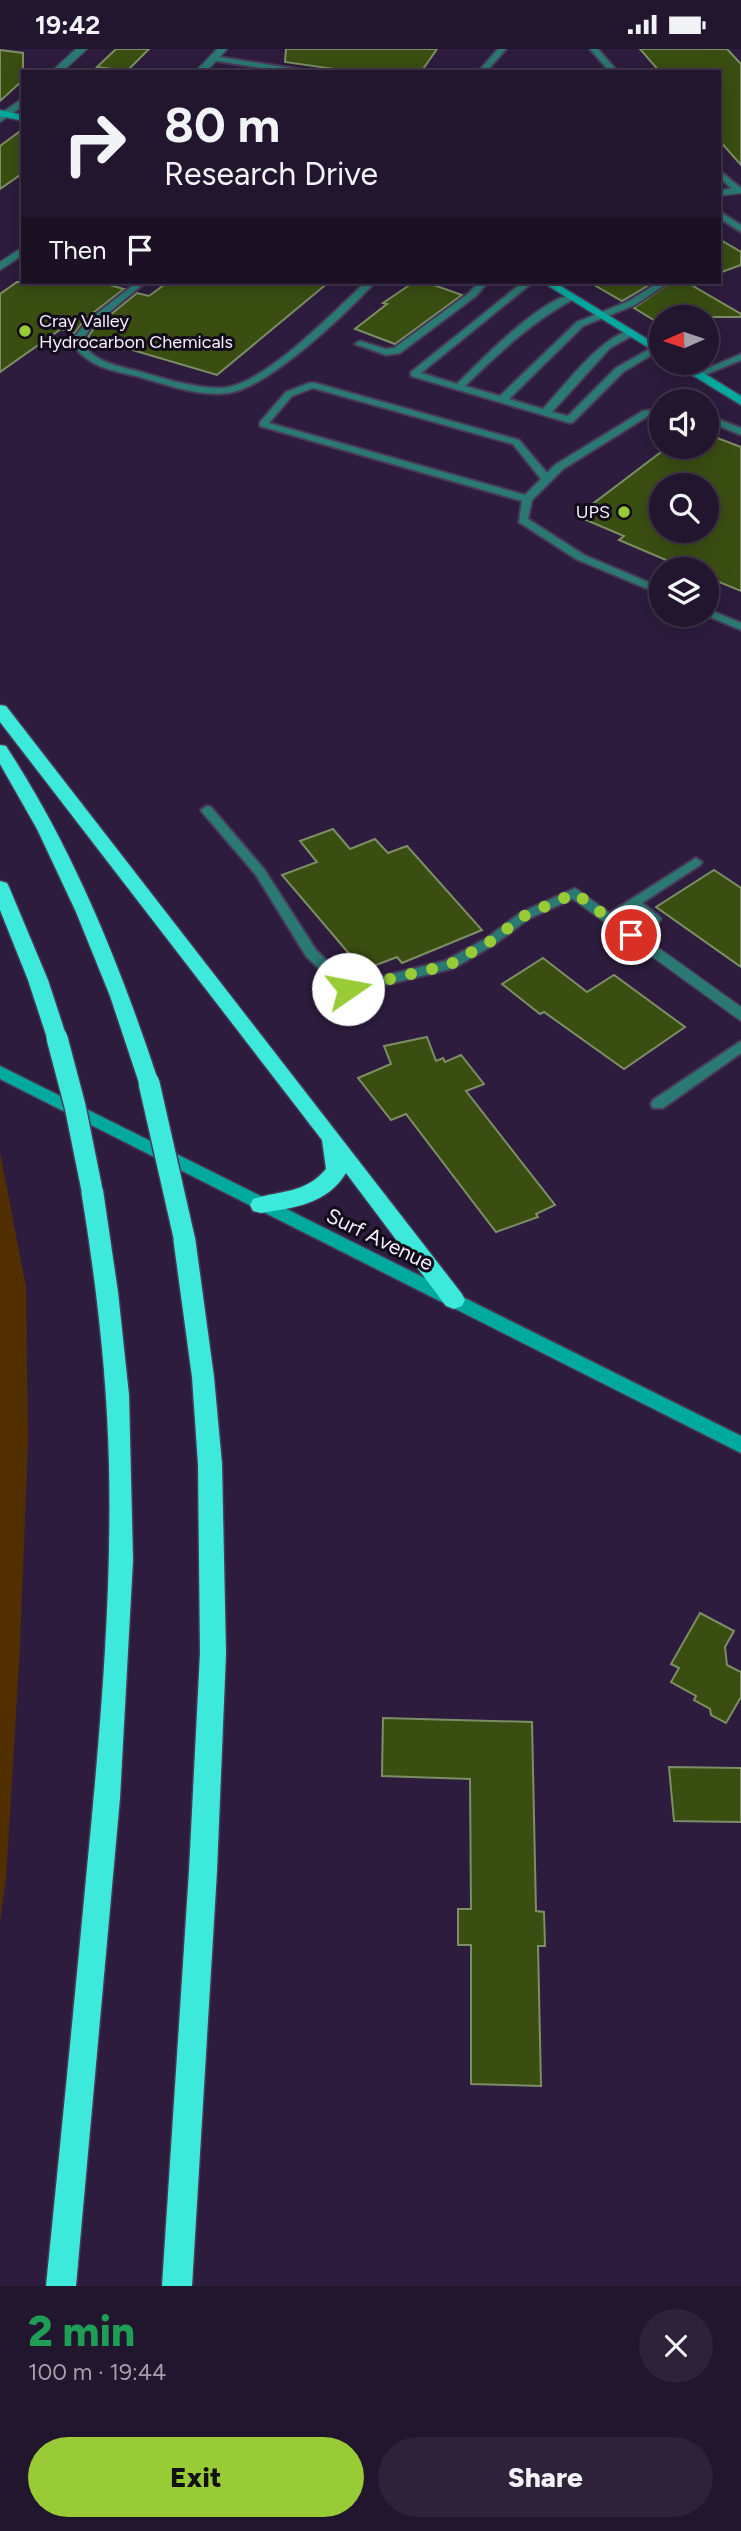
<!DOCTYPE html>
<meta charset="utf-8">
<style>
:root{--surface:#22152e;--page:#2e223a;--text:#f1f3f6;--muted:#a29faa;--line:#3f344a;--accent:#99cb36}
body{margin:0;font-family:Figtree,sans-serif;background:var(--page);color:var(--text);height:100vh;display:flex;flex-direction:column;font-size:26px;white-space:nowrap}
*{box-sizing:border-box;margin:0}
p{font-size:23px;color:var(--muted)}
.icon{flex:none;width:38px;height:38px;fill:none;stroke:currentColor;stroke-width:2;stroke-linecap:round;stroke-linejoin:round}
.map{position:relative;height:2237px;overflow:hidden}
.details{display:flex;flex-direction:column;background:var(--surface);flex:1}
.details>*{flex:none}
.banner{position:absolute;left:21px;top:21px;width:700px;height:214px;border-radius:0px;box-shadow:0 4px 18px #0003,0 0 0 2px var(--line);background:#22152e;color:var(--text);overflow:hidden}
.needle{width:46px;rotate:267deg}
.buttons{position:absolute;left:649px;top:256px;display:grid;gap:14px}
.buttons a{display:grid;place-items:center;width:70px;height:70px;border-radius:50%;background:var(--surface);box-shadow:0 4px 18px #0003,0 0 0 2px var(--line);font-size:35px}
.pin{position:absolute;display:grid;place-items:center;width:60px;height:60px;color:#fff;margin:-30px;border:4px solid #fff;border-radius:50%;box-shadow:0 2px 7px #0007}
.me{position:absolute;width:77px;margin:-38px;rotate:78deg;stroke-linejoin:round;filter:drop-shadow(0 0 5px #0008)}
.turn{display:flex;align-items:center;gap:24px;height:147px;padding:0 28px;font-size:32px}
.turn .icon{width:91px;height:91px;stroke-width:2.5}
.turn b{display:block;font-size:49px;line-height:60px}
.then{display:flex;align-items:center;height:66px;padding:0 28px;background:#0003;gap:14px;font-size:26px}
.round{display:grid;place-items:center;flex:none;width:74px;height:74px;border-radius:37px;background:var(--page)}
.overview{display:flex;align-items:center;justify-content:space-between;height:119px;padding:0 28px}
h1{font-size:42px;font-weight:800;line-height:52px;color:#1e9e55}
.primary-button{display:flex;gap:14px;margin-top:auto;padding:14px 28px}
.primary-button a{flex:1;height:80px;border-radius:42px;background:var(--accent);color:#111;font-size:28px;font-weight:800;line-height:80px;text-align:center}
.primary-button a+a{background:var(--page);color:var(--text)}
.status{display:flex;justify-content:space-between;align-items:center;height:49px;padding:0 35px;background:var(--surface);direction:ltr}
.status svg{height:19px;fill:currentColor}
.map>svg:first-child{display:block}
.green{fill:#522f00}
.building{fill:#3a4e12;stroke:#7c8e65;stroke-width:2;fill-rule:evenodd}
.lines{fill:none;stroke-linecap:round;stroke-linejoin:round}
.service-casing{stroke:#493958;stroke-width:4}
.minor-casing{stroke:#493958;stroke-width:3}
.secondary-casing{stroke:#493958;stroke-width:3}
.motorway-casing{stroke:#493958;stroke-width:3}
.service{fill:#2a7972;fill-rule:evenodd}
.minor{fill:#2a7972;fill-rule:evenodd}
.secondary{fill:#00a99e;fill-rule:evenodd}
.motorway{fill:#3ce9db;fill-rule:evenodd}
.motorway-bridge-casing{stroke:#493958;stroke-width:24;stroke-linecap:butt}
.motorway-bridge{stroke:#3ce9db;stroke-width:21}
.route{stroke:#99cb36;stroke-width:12;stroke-dasharray:0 21.6}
.poi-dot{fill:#99cb36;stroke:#120b19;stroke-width:2.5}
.labels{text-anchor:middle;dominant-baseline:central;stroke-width:6;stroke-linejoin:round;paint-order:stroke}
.far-poi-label{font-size:18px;fill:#f4ecfd;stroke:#120b19;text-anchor:start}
.street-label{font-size:21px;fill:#f4ecfd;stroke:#120b19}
</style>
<div class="status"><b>19:42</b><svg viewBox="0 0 49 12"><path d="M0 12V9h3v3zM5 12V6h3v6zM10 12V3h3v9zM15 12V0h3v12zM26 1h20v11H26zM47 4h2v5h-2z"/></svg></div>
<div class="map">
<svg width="741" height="2237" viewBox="0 0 741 2237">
<rect width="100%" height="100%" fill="#2d1c3d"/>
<path class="green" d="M0,1103L26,1238L28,1392L20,1598L6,1830L0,1873Z"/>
<g class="building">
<path d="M116,0H149L127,22L97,18Z"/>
<path d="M286,0H437L421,23H355L285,13Z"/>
<path d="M640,0H727L741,15V116L719,91V23H660Z"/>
<path d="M0,1L23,4V31L0,52Z"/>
<path d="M23,80V124L0,140V97Z"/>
<path d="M719,190L741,203V216L719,224Z"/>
<path d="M17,233H98L124,240L84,271L75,284L61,280L0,323V245Z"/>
<path d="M168,233H329L217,326L88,288L94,279L137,244L149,247Z"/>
<path d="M414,233L431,235L462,246L395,295L355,280L387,255L383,254Z"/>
<path d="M589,233H654L622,252Z"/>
<path d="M671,233H686L741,265V268H662V276L634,259Z"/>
<path d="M707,385L741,398V542L707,528V520H687L619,491L624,487L579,468L593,458L590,457L669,397H707ZM662,436H707V481H662Z"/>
<path d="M333,780L350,800L375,790L388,804L407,797L482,881L402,914L397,908L363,921L282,826L317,813L300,792Z"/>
<path d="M714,821L741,839V918L656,858Z"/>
<path d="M543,909L587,943L614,926L685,978L624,1020L544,963L540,965L502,935Z"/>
<path d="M427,988L436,1012L443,1009L445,1013L461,1006L484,1035L466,1042L555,1156L536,1165L538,1168L496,1183L406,1065L391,1071L358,1029L391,1015L384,997Z"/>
<path d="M700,1564L734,1582L725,1598L727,1616L741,1623V1648L726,1674L711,1666L710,1660L694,1651L696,1647L671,1633L679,1619L671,1615Z"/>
<path d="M383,1669L532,1673L536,1862L544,1863L545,1897H538L541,2037L471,2035V1896H458V1860H471L470,1730L382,1727Z"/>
<path d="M669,1718L741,1719V1773L674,1772Z"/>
</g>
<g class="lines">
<defs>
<g id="service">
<path d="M498,0H506L486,23H478Z"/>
<path d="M590,0H598L618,23H610Z"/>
<path d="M214,7L302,21L306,23H286L211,11V7Z"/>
<path d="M719,121L741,139V143H735L719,128Z"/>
<path d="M719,162L741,176V183L719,169Z"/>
<path d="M137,233H146L92,277L81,293C95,314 118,317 141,323C166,330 194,339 220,339C262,339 335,261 366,233H375C348,263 267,340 228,344C200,348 167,336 140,328C111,321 89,319 71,293L86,273Z"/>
<path d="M479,233H488L476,247L400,304L386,306L355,295L360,292L386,300L394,299L469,244Z"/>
<path d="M523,233H533L421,324L457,335C478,314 545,245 574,246V250C532,272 499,304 465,337L500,347L577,273L629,252L659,233H669L635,256L583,277L509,350L543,360C562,340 606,281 633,282V286L610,299L552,363L568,367L616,319L653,298L661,300L623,323L573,373L570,374L411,327V323Z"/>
<path d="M741,305V311L700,328L692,326Z"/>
<path d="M309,334H315L519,391L547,424L555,416L643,362L662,360V366L648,367L563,420L532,451L528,470L584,506L662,539V546L576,510L519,473L522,452L260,377V373L286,343ZM313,339L513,395L541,430L525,446L269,374L292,347Z"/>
<path d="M707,366L741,379V386L707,372Z"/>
<path d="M707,560L741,574V581L703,565H707Z"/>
<path d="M207,757L211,758L264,820L316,901L351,935L445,912L487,889L520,864L571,841L575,840L581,844L579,847L528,870L495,895L454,919L348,945L343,943L306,907L256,826L203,764L201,761Z"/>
<path d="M696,809L702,813L700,816L642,854L659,867L661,870L659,873H651L633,860L613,873H605L603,870L605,867Z"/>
<path d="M741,992V1004L663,1059H653L651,1055L653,1051Z"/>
</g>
<g id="minor">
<path d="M76,0H87L62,23H51Z"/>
<path d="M217,0H227L206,23H195Z"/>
<path d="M23,49V57L0,73V65Z"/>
<path d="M741,138V144L719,147V141Z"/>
<path d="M23,198V206L0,221V213Z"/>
<path d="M575,839L741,958V972L570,848L567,844Z"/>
</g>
<g id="secondary">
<path d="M0,61L23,66V72L0,67Z"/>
<path d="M542,233H554L662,299V307Z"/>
<path d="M671,313H686L741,347V356Z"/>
<path d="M0,1017L741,1387V1404L0,1030Z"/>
</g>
<g id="motorway">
<path d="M0,656L6,657L462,1245L465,1251L462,1257L454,1260L446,1257L346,1124C327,1155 294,1159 261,1164L253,1162L250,1156L253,1150C281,1141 305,1145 326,1120L322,1091L0,673Z"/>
<path d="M0,696L6,697C74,801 120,916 159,1034L156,1039L149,1041L142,1039L139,1034L110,947L76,863L37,780L0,715Z"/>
<path d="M0,832L7,834L9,838L48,931L67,989L64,994H50L47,989L28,931L0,861Z"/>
<path d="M92,1133L99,1135L103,1141L118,1243L129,1346L133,1511L120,1749L76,2237H46C60,2098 74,1958 87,1819C100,1685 112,1550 109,1416C107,1324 96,1232 81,1141L85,1135Z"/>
<path d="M184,1180L192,1182L195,1188L214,1328L222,1415L226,1604L217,1822L192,2237H162L189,1822L200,1604L198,1415L192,1328L173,1188L176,1182Z"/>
</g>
</defs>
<use href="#service" class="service-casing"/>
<use href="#minor" class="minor-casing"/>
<use href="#secondary" class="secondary-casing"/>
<use href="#motorway" class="motorway-casing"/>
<use href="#service" class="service"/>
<use href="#minor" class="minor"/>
<use href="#secondary" class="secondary"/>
<use href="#motorway" class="motorway"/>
<defs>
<g id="motorway-bridge">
<path d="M57,989L75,1057L92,1141"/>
<path d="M149,1034L184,1188"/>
</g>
</defs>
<use href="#motorway-bridge" class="motorway-bridge-casing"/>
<use href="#motorway-bridge" class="motorway-bridge"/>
</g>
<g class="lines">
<path class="route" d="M348,940L449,916L491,892L524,867L575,844L631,886"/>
</g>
<g class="poi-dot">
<circle cx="25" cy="282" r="7"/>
<circle cx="624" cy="463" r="7"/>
</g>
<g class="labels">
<g class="far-poi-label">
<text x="39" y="272">Cray Valley<tspan x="39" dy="21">Hydrocarbon Chemicals</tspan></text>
<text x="610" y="463" text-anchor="end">UPS</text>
</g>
<g class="street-label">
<text transform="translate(380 1190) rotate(26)">Surf Avenue</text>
</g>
</g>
</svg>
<div class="buttons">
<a><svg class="needle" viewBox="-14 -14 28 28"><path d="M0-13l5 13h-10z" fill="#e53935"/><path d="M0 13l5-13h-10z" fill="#a29faa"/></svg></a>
<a><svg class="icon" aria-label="sound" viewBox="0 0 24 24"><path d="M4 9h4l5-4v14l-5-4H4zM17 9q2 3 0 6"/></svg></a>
<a><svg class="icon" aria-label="search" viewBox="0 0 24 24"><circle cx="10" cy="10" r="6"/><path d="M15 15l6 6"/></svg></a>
<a><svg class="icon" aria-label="layers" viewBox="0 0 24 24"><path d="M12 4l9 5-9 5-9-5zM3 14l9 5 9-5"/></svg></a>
</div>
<div class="pin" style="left:631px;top:886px;background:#d93025"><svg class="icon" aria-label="arrive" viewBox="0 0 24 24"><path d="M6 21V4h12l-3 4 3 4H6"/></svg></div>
<svg class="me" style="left:348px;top:940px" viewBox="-20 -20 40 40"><circle r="19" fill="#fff"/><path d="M0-13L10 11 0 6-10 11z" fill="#99cb36"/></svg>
<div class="banner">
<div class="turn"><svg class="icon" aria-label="right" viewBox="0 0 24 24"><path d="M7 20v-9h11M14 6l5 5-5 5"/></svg><div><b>80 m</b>Research Drive</div></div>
<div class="then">Then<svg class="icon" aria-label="arrive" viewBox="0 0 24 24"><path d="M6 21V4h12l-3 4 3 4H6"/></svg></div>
</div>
</div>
<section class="details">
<div class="overview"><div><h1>2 min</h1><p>100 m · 19:44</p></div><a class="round"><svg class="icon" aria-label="close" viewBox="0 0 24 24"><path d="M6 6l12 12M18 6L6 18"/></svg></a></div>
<div class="primary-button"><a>Exit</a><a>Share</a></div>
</section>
